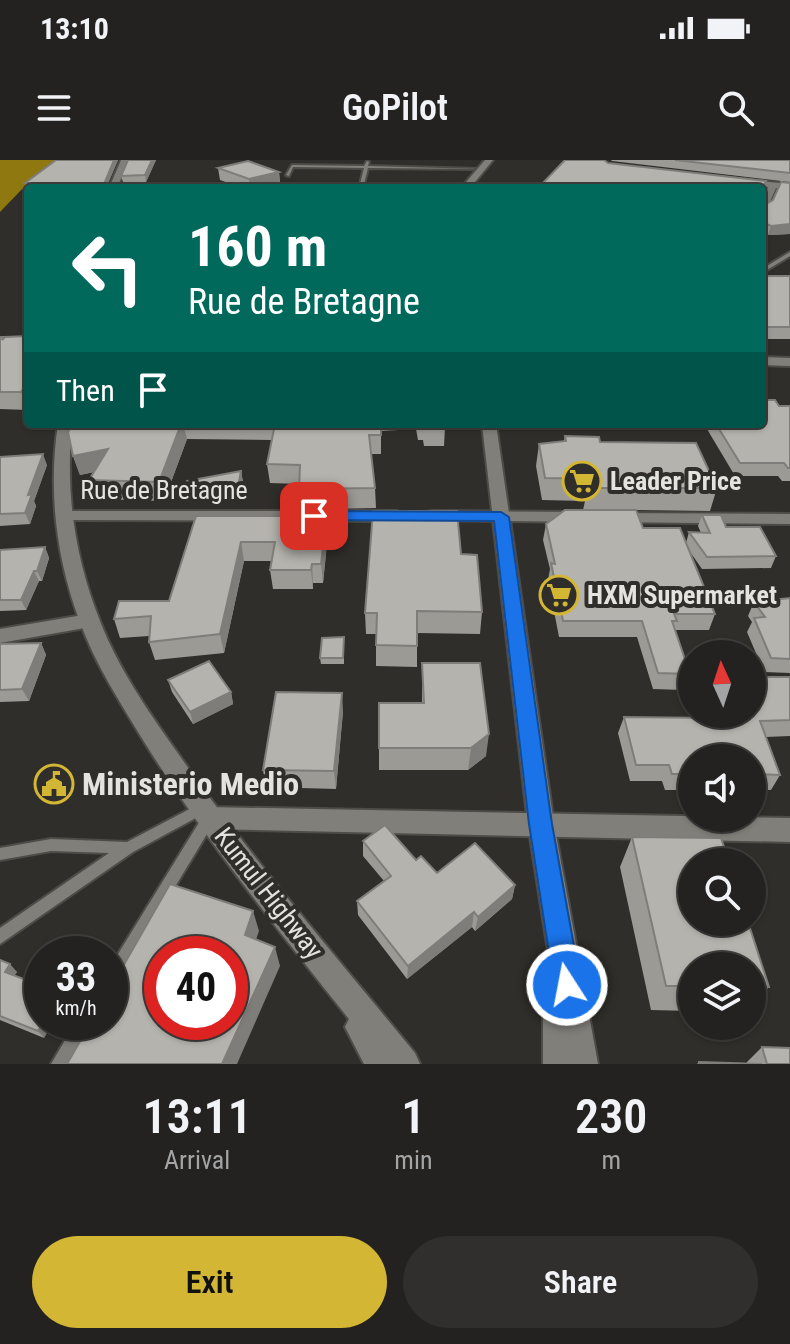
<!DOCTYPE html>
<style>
:root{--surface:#242220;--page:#302f2d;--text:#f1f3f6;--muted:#a3a4a5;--line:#413f3e;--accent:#d4b635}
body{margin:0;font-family:"Roboto Condensed",sans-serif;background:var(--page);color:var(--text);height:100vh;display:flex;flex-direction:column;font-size:30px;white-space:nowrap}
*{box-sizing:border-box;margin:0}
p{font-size:26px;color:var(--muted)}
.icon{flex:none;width:44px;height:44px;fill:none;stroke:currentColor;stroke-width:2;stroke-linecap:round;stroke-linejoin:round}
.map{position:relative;height:904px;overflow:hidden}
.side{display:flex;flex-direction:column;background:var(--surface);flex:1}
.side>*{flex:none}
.banner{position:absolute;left:24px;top:24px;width:742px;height:244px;border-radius:8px;box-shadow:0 2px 6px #0004,0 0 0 2px var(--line);background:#00695c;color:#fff;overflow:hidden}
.needle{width:52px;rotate:357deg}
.tools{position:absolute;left:678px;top:480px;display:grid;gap:16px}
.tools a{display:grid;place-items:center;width:88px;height:88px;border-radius:50%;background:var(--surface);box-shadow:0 2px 6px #0004,0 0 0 2px var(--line);font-size:40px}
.speed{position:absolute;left:24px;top:776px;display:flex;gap:16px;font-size:40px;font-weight:700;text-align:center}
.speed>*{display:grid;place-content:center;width:104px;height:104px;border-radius:50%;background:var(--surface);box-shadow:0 2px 6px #0004,0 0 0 2px var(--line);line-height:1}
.speed small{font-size:20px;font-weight:400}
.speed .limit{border:12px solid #d22;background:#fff;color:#111}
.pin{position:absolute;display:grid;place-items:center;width:68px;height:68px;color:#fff;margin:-34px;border-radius:16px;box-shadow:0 4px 12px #0006}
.me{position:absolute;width:88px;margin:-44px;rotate:349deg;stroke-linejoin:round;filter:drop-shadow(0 0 6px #0008)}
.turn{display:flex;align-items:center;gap:28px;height:168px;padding:0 32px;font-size:36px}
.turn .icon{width:104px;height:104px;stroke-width:2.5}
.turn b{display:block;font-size:56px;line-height:68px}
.then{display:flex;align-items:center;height:76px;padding:0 32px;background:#0003;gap:16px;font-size:30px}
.eta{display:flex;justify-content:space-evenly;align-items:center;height:136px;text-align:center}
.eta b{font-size:48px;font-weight:600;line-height:56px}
.primary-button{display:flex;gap:16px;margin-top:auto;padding:16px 32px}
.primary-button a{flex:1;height:92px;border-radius:48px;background:var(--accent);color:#111;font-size:32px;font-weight:600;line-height:92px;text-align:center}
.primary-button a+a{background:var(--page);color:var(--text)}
.status{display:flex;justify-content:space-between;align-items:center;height:56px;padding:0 40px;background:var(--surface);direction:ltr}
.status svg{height:22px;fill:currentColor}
header{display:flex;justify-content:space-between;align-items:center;height:104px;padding:0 32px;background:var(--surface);font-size:36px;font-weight:600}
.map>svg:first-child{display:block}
.water{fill:#8f7810}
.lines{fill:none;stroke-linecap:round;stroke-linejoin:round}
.lane-casing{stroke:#4d4c47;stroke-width:4}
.street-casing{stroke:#4d4c47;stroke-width:4}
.secondary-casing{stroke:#4d4c47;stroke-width:4}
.lane{fill:#817f7a;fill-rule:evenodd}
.street{fill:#817f7a;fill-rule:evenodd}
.secondary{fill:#817f7a;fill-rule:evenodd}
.wall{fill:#9c9a95}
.shaded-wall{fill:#7f7d79}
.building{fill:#b5b3ad;stroke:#7f7d79;stroke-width:2;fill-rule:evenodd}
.route{fill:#1a73e8;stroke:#114b97;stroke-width:2}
.labels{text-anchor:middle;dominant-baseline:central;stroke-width:8;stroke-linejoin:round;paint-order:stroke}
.poi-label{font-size:26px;font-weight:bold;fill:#e3e3df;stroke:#302e2a;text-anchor:start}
.street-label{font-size:26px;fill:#e3e3df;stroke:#302e2a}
.near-poi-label{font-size:32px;font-weight:bold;fill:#e3e3df;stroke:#302e2a;text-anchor:start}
</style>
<div class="status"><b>13:10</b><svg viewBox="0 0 49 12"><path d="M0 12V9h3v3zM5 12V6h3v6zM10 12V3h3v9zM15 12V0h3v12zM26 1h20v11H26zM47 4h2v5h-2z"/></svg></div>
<header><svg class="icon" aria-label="menu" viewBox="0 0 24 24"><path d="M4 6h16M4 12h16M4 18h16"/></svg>GoPilot<svg class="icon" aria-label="search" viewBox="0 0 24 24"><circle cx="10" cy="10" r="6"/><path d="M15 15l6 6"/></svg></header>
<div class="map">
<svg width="790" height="904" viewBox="0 0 790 904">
<rect width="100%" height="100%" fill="#302e2a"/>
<path class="water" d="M0,0H80L37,23L25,26L0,52Z"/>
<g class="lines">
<defs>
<g id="lane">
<path d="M367,1L369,2L368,6L480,9L368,8L363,28H359L364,8L293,7L289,16L286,15L292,5L364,6Z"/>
<path d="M790,92V96L762,113V109Z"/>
<path d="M201,643L205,645L207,649L205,653L133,692L0,784V768L109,693L51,691L0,700V688L51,679L127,682Z"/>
<path d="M208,654L213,656L214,660L213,664L115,826L110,828V807L203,656Z"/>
<path d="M76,862H93L68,904H51Z"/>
</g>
<g id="street">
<path d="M737,19L790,24V30L776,28L767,48L762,51V39L768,27L737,23Z"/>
<path d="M762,197L790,198V206L762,205Z"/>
<path d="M65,351H397L406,356L397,361L59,360L56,356Z"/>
<path d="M433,351L581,352L590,357L581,362L427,360L424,356L427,352Z"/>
<path d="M613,353L790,354V364L607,362L604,358Z"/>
<path d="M89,454L96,456L99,461L96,466L0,483V469Z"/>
<path d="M209,647L790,658V682L209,669L200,666L196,658L200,650Z"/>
</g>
<g id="secondary">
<path d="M121,0H129L117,28H109Z"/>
<path d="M485,0H493L470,28H461Z"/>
<path d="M58,264H72C65,331 75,399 100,461C118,508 148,551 177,592C250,697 334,794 415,893L420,904H364L345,867L349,859C277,769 204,678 143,580C120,542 95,504 80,462C56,399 48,330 58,264Z"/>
<path d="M482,264H496L554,664L598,904H543V829L547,818L552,816L528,664Z"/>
</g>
</defs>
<use href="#lane" class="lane-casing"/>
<use href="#street" class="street-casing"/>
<use href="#secondary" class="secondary-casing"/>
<use href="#lane" class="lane"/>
<use href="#street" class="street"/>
<use href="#secondary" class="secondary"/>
</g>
<g class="wall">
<path d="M56,0H118L106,28H28V37L26,36L24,29L27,28L25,23Z"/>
<path d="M128,0H156L146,22H123L121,16Z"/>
<path d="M565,0H604L608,3L766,21L762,32L764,45L773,40L781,22L790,23V74L768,75L762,72V28H538Z"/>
<path d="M611,0H790V22L612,1Z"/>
<path d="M218,8L279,12L280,23L262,28H242L220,20Z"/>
<rect x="762" y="116" width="28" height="63"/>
<path d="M0,177H3L28,250L0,249Z"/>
<path d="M779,246H790V321H782L778,316H735L704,264H762Z"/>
<path d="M73,264H444L445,267L444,286H424L423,280H418L416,269L381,271V294H371L375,328L376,348L328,349L329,364L323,423H313V429H273L270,410L272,401H244L224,493L155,500L149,482V476L120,478L114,459L169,441L196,356H297L300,346L299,324L270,323L267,304L272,280L187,279L164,341L96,339L89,320L94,312L80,315L73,296Z"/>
<path d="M565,276L600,282L717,328L710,351L636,350L643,368L686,383L689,372L701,373L698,366L702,355L726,367L776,396L771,408L702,409L688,389L715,454L709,470H675L690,514L684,530L653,529L637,477H559L548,420L550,409L543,380L546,364L583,350L585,341L542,340L536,306L539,284L564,281Z"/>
<path d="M0,297L47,305L34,341L36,346L30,364L0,366Z"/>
<path d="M241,311L243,322L240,338L190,340L187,321Z"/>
<path d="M45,387L49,398L42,421H39L26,450L0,451V390Z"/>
<path d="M461,394L482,452L480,474L417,473V507L376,506V474H366L365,453Z"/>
<path d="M790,438V513L764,512L747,472L752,462L748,456L754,442Z"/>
<path d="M344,477V504H321L320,498Z"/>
<path d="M41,483L46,495L29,541L0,542V484Z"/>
<path d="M422,503L486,596L468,610H379V588L422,543Z"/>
<path d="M761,517H790V576L766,577L780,615L771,630H752V598H692V630H665L662,621H630L618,573L624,557L701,558L700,554H752L756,527Z"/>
<path d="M168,520L231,532L233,544L193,564L172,532Z"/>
<path d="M343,551L336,629L266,627L263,610Z"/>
<path d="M632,677L721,678L729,702H692V762H748L769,827L752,846V806H692V851L651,850L620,707Z"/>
<path d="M363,681L416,700L437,713L515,725L512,739L475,771L472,767L407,819L358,755L357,741L384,721L363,696Z"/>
<path d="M0,800L17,812L14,815L44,878L0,860Z"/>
<path d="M762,887L790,904H697L699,902L747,904V902Z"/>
</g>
<g class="shaded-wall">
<path d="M114,0H118L106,28H100Z"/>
<path d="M152,0H156L146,22L145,15Z"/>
<path d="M279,12L280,23L262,28H250L249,19Z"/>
<path d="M790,64V74L768,75L771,66Z"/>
<path d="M28,222V250L21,232Z"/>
<path d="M181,264H183L187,279L164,341L159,322Z"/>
<path d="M108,289L113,308L80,315L73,296Z"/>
<path d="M43,294L47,305L34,341L36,346L30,364L25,353L28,335Z"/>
<path d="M241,311L243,322L240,338L238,327Z"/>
<path d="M328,346L329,364L323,423L321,404Z"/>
<path d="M241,382L244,401L224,493L220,474Z"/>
<path d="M45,387L49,398L42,421L37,411Z"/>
<path d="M312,404L313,423V429L311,410Z"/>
<path d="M34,411L39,421L26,450L21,440Z"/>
<path d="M41,483L46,495L29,541L22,529Z"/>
<path d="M231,532L233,544L193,564L190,552Z"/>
<path d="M342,533L343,551L336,629L334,611Z"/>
<path d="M489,574L486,596L468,610L471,588Z"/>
<path d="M515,725L512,739L475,771L478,757Z"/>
<path d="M253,751L259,771L251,794L245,775Z"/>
<path d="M474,752L472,767L407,819L408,806Z"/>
<path d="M275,787L280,806L237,904H222Z"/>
<path d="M10,804L17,812L12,819L5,812Z"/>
<path d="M43,862H54L44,878L38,871Z"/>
</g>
<g class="building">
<path d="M56,0H114L105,22L100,28H28V30L24,29L36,23H25Z"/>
<path d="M128,0H152L145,15L121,16Z"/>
<path d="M565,0H604L608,3L766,21L762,29V28H571V27L570,28H538Z"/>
<path d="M675,0H790V13Z"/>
<path d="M248,1L279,12L249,19L218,8Z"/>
<path d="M781,22L790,23V64L771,66L762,62V32L764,45L773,40Z"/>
<rect x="762" y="116" width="28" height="51"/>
<path d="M28,176V222L21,232H0V177H3L2,180L5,177Z"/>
<path d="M762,240H775L779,246H790V308H788L784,303H740L716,264H762Z"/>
<path d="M73,264H181L159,322L89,320L108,289L73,296L68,272Z"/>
<path d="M275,264H381V275H369L375,328L299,329L300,305L267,304Z"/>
<path d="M424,264H444L445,267L425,268Z"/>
<path d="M565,276L599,277L600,282L696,283L717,328H587L600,319L545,318L539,284L566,281Z"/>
<path d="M43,294L28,335L32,334L25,353L0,354V297Z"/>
<path d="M241,311L238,327L188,328L187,321Z"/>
<path d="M298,346H328L321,404H312L311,410H270L275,382H241L220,474L149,482L151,456L114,459L119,441H169L196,356H297Z"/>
<path d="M565,350H636L643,368H680L715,454H674L677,461H672L690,514L658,513L642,461H563L551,403L555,404L546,364Z"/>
<path d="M373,351H457L461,394L477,395L482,452L417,451V486L376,485L377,453H365Z"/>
<path d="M702,355H721L726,367H760L776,396L707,397L689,372L710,373Z"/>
<path d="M45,387L37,411H34L21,440H0V390Z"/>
<path d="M790,438V499L771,498L754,458L765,457L754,442Z"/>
<path d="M344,477L343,498H320L322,478Z"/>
<path d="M41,483L22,529L0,530V484Z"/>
<path d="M209,501L231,532L190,552L168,520Z"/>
<path d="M422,503H480L489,574L471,588H379V543H424Z"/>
<path d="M761,517H790V560L760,561L780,615L752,614V598H692V614H672L669,605H636L624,557L714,558L713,554H752V527H766Z"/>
<path d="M276,532L342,533L334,611L263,610Z"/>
<path d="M385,665L416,700L421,696L437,713L475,683L515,725L478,757L474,752L408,806L357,741L391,716L363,681Z"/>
<path d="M632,677L721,678L729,702H692V762H748L769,827L752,826V806H692V826H666Z"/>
<path d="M170,724L253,751L245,775L275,787L222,904H67L91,862H110V829ZM162,794H230V862H162Z"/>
<path d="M0,800L10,804L5,812L42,826V862H43L38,871L0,856Z"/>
<path d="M762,887L790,888V904H767Z"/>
<path d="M699,902L762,904H699Z"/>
</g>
<path class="route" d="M314,351L501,352L509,357L552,664L581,825L577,835L567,839L558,835L554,825L529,664L494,361L309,360V353Z"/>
<defs>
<symbol id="supermarket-ring" viewBox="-11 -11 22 22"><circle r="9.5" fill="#302e2a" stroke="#d4b635" stroke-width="1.5"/><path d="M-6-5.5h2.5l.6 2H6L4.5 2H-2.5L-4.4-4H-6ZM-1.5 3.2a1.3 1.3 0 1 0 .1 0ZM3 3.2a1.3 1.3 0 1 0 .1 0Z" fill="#d4b635"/></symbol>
<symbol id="civic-ring" viewBox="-11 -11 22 22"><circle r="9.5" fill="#302e2a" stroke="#d4b635" stroke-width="1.5"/><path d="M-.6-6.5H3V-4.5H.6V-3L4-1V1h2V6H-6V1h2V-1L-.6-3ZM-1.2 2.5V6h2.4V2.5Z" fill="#d4b635"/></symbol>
</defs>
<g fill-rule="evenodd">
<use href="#supermarket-ring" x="560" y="299" width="44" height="44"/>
<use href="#supermarket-ring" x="537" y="413" width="44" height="44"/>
<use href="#civic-ring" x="32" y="602" width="44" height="44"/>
</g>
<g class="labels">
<g class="poi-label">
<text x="610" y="321">Leader Price</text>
<text x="587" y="435">HXM Supermarket</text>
</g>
<g class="street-label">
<text x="164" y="330">Rue de Bretagne</text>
<text transform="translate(269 733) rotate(52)">Kumul Highway</text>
</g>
<g class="near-poi-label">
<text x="82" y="624">Ministerio Medio</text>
</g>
</g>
</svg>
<div class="tools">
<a><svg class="needle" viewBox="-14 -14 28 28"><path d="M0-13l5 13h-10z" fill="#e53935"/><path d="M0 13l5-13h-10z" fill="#a3a4a5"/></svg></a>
<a><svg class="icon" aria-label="sound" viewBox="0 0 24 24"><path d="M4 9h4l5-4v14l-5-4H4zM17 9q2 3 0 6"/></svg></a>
<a><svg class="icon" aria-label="search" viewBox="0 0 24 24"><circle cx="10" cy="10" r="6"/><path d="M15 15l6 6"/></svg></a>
<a><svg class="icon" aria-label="layers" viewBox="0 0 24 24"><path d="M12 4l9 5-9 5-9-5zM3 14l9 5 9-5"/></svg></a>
</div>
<div class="speed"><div>33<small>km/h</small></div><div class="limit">40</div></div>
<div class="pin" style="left:314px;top:356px;background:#d93025"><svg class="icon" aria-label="arrive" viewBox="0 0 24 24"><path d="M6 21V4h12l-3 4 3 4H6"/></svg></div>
<svg class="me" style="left:567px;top:825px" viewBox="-20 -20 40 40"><circle r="17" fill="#1a73e8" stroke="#fff" stroke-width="3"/><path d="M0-11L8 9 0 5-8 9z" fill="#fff"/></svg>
<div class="banner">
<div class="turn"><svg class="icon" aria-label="left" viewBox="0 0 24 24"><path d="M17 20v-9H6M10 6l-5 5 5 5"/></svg><div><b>160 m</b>Rue de Bretagne</div></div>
<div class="then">Then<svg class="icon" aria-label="arrive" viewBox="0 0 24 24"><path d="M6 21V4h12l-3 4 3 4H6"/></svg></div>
</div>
</div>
<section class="side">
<div class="eta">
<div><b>13:11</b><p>Arrival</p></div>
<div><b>1</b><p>min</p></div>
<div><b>230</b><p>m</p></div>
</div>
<div class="primary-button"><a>Exit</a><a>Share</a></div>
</section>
